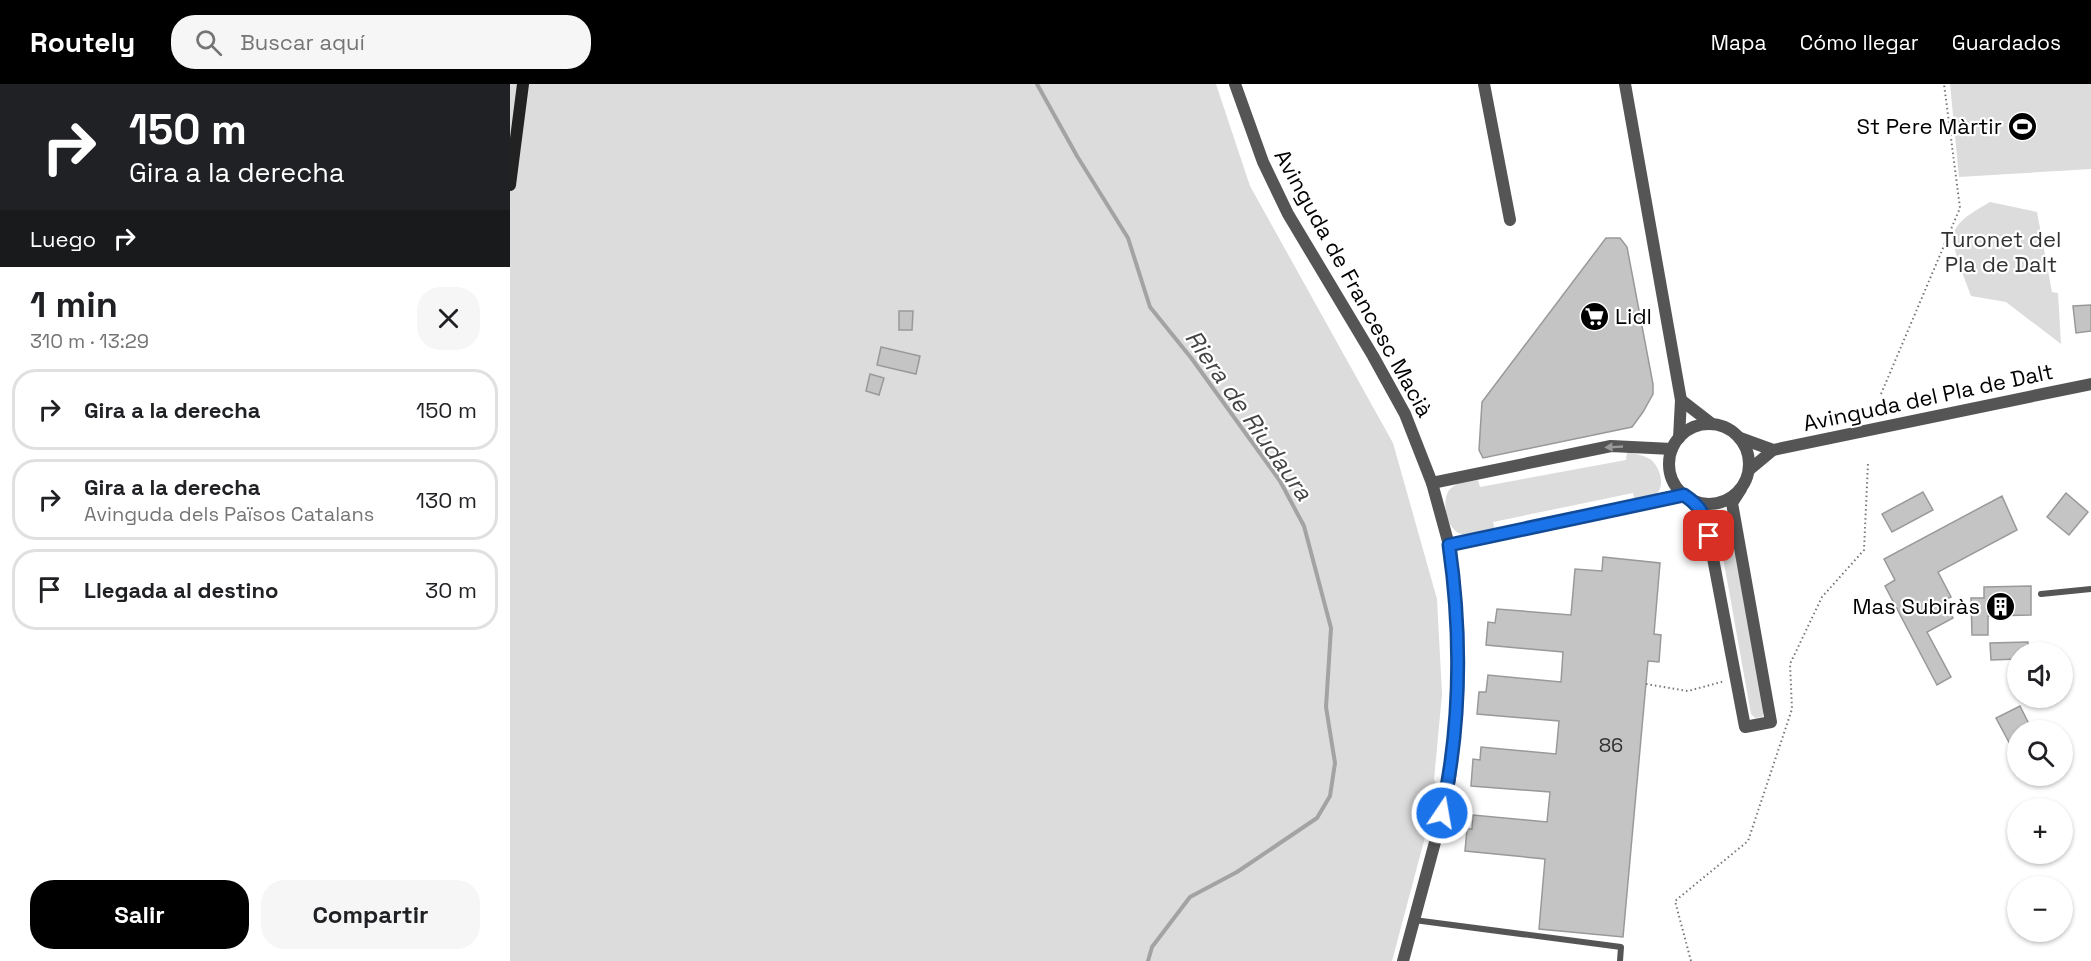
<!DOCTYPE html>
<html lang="es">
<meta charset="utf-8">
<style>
:root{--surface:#fff;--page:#f6f6f6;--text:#202124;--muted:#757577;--line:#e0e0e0;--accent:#000}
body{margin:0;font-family:"Space Grotesk",sans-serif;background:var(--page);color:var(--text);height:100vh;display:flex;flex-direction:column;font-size:22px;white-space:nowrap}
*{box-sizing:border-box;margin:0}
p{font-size:20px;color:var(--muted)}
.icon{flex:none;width:33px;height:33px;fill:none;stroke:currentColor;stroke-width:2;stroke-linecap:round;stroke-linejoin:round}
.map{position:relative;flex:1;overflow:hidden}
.details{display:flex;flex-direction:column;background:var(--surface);width:510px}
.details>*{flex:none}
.top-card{background:#202124;color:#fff;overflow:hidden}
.tools{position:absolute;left:1497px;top:558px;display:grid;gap:12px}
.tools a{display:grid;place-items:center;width:66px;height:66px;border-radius:50%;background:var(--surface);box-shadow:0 2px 4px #0004;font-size:30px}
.pin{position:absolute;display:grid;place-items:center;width:51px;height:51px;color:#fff;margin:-26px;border-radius:12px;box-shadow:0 3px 9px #0006}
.me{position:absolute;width:66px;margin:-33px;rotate:12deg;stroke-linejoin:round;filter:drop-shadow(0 0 4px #0008)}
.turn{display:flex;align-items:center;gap:21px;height:126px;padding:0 30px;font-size:27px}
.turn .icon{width:78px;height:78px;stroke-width:2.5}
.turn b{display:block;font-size:42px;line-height:51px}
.then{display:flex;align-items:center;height:57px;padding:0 30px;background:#0003;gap:12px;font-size:22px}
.round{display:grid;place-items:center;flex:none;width:63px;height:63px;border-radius:24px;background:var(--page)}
.summary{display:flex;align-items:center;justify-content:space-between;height:102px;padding:0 30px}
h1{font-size:36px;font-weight:700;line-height:45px}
.action{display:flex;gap:12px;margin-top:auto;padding:12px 30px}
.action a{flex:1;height:69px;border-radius:24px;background:var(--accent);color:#fff;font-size:24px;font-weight:700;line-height:69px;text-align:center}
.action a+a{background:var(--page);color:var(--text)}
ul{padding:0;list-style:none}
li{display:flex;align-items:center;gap:18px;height:81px;margin:0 12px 9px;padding:0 18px;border:3px solid var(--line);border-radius:24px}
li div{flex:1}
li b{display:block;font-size:22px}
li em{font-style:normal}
header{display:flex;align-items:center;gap:36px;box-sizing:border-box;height:84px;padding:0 30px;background:var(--accent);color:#fff}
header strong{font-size:28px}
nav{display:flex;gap:33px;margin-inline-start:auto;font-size:21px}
.search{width:420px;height:54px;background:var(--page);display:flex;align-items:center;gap:15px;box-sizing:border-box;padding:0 21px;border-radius:24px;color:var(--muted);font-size:22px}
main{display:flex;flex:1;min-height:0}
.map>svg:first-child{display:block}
.green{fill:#dcdcdc}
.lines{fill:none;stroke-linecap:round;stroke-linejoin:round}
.stream{stroke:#a3a3a3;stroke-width:4}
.building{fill:#c4c4c4;stroke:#999;stroke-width:1.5}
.path{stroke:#777;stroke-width:2;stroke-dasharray:1.5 3;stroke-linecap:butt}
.service{stroke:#555;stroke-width:6}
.minor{stroke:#555;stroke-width:12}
.tertiary{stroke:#555;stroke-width:12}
.secondary{stroke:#222;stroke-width:12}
.oneway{fill:#999}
.route-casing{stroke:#114b97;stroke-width:15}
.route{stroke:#1a73e8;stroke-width:10}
.labels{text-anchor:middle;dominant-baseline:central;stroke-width:4.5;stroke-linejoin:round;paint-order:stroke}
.number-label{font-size:20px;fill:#313131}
.poi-label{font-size:22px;fill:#000;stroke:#fff;text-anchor:end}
.park-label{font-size:22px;fill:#333;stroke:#fff}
.street-label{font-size:22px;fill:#000;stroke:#fff}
.water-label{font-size:24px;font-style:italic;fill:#444;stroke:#fff}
</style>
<header>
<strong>Routely</strong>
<div class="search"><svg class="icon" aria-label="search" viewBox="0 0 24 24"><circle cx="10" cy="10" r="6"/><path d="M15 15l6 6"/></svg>Buscar aquí</div>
<nav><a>Mapa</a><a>Cómo llegar</a><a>Guardados</a></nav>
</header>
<main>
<section class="details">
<div class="top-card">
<div class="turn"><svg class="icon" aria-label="right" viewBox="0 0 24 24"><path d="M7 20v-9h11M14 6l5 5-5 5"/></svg><div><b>150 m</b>Gira a la derecha</div></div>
<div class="then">Luego<svg class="icon" aria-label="right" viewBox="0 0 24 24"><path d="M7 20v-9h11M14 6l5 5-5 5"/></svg></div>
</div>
<div class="summary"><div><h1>1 min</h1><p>310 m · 13:29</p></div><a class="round"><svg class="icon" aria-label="close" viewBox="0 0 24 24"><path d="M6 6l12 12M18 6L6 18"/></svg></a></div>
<ul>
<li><svg class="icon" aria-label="right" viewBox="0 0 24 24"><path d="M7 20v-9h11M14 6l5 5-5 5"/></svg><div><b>Gira a la derecha</b></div><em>150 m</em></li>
<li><svg class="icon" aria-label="right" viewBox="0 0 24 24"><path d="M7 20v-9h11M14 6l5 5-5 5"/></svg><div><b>Gira a la derecha</b><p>Avinguda dels Països Catalans</p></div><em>130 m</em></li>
<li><svg class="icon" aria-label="arrive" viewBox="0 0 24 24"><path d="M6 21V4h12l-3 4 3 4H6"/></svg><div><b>Llegada al destino</b></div><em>30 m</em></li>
</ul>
<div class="action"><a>Salir</a><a>Compartir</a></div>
</section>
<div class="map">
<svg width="1581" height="877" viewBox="0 0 1581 877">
<rect width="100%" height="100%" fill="#fff"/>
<g class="green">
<path d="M0,0H706L740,102L883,359L927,515L932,610L924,696L927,700L922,727L882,877H0Z"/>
<path d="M1440,0H1581V85L1449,93Z"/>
<path d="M1480,118L1527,128L1542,208L1548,209L1551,260L1496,218L1461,212C1457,200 1439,159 1444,148C1450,134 1467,126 1480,118Z"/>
<path d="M1117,368C1125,370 1133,371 1140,375C1150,382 1157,404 1144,412C1139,415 1131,415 1125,417L1123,409L983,438L985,446C975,447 960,453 951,450C936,446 930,414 941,404C948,398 959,397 968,396L970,403L1116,376Z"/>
<path d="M1213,440L1222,443L1255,626L1252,633L1245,634L1241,630L1209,451L1210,444Z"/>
</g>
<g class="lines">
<path class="stream" d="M527,0L567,72L618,154L640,223L682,275L770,397L794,442L821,544L816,623L825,679L820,712L807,734L727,788L680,813L642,863L638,877"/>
</g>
<g class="building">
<path d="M1096,154H1110L1117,163L1143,300V310L1133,328L1122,343L973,374L969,366L972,318Z"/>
<path d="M1581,221V247L1566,249L1563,222Z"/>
<path d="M389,227H403L402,246H389Z"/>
<path d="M371,263L410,272L406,290L367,281Z"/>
<path d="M360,290L374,294L369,311L356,307Z"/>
<path d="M1413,408L1423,426L1382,448L1372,430Z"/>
<path d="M1556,409L1578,428L1559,451L1537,433Z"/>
<path d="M1492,412L1507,446L1428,488L1441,513L1433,517L1443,534L1417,548L1441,593L1427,601L1375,502L1385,496L1374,475Z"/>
<path d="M1093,473L1150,479L1144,550L1151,551L1149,578L1138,577L1113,853L1029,845L1035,775L955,767L957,745H962L963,731L1037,738L1040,708L961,702L963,675L970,676L971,663L1046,670L1049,637L967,630L969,608H976L978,591L1051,598L1053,568L976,561L978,538L985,539L987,525L1061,531L1065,485L1092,487Z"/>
<path d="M1521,502V531L1478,532V551H1462L1461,514H1474V503Z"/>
<path d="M1518,558V568H1508V575L1481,576L1480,559Z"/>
<path d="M1510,622L1522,646H1508V675L1486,634Z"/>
</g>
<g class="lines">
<g class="path">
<path d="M1371,310L1450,124L1434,0"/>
<path d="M1136,600L1178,607L1215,597"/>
<path d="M1181,877L1165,817L1238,757L1282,625L1280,580L1312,513L1354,466L1358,379"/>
</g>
<g class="service">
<path d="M1531,510L1581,505"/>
<path d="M904,836L1111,863L1110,877"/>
</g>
<g class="minor">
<path d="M725,0L753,78L778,130L863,272L895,330L922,399L939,461L944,495L949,579L947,623L940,695L928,747L893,877"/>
<path d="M974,0L1000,136"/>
<path d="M1115,0L1171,316L1169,354"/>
<path d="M1171,316L1202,340"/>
<circle cx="1199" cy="380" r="40"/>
<path d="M922,399L1101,362L1162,365"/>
<path d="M1181,416L1195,432L1235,643L1261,638L1222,419L1231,405"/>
<path d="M939,461L1174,411"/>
</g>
<g class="tertiary">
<path d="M1230,354L1263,366"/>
<path d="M1239,386L1263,366L1581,300"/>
</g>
<path class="secondary" d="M0,101L13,0"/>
</g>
<defs><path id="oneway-solid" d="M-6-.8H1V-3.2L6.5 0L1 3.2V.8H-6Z" transform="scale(1.5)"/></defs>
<use class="oneway" href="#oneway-solid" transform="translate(1104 363) rotate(177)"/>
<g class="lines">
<defs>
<path id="route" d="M932,729C951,641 952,551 939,461L1174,411C1192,423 1195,432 1199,452"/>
</defs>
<use href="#route" class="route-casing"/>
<use href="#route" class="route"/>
</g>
<defs>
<symbol id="stadium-disc" viewBox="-11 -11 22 22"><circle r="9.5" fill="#000" stroke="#fff"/><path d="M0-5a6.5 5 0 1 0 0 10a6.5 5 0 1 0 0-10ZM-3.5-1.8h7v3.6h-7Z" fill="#fff"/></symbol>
<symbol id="supermarket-disc" viewBox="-11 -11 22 22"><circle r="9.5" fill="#000" stroke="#fff"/><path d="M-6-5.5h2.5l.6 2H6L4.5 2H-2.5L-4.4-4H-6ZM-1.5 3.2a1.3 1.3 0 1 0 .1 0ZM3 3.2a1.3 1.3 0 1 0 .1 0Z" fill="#fff"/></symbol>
<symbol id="building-disc" viewBox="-11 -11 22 22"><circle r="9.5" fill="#000" stroke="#fff"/><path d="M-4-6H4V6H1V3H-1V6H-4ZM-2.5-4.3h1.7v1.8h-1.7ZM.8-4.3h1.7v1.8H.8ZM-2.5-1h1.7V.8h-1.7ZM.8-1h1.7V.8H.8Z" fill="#fff"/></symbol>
</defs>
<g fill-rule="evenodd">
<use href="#stadium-disc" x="1496" y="26" width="33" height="33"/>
<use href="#supermarket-disc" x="1068" y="216" width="33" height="33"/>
<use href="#building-disc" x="1474" y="506" width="33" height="33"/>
</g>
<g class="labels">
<g class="number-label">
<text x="1101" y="661">86</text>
</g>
<g class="poi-label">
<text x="1492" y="42">St Pere Màrtir</text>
<text x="1105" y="232" text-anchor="start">Lidl</text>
<text x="1470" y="522">Mas Subiràs</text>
</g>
<g class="park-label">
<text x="1491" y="155">Turonet del<tspan x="1491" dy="25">Pla de Dalt</tspan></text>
</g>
<g class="street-label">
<text transform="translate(844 199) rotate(61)">Avinguda de Francesc Macià</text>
<text transform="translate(1418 313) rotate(-12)">Avinguda del Pla de Dalt</text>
</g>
<g class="water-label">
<text transform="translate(739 331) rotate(55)">Riera de Riudaura</text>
</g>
</g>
</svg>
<div class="tools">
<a><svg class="icon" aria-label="sound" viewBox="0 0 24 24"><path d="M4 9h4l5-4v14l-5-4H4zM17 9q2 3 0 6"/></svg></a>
<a><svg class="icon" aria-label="search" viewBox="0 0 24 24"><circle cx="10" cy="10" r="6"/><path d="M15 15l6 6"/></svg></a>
<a>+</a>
<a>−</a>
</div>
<div class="pin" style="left:1199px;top:452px;background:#d93025"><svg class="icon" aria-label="arrive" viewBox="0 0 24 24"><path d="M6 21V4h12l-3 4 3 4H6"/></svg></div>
<svg class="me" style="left:932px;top:729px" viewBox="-20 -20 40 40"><circle r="17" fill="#1a73e8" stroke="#fff" stroke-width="3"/><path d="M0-11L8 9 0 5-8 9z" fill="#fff"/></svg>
</div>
</main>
